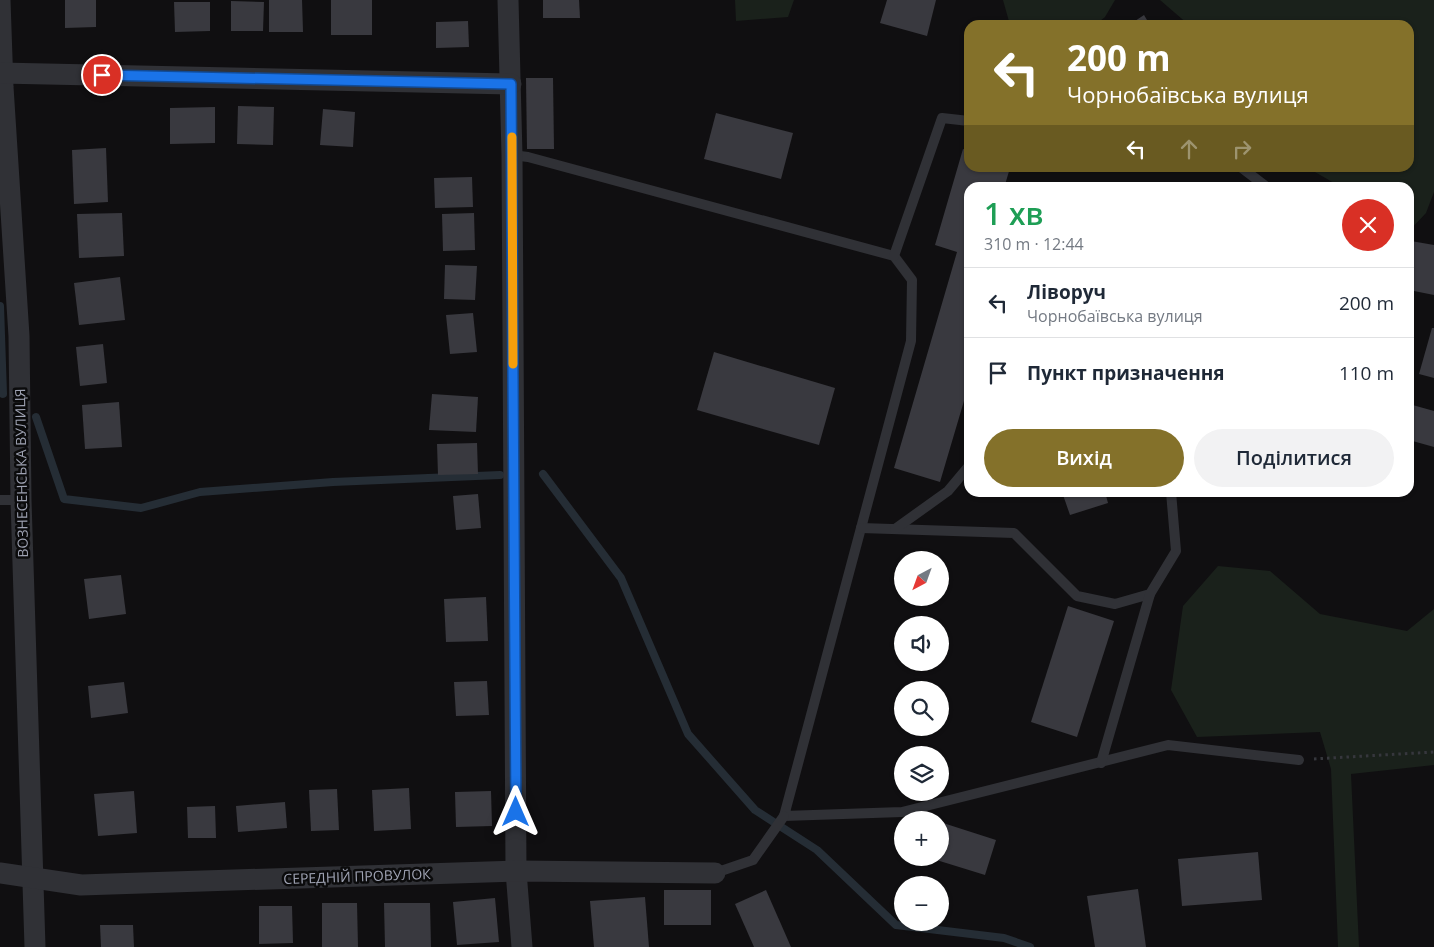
<!DOCTYPE html>
<html lang="uk">
<meta charset="utf-8">
<style>
:root{--surface:#fff;--page:#f2f2f3;--text:#1f2937;--muted:#747a83;--line:#e0e1e3;--accent:#84712a}
body{margin:0;font-family:"Open Sans",sans-serif;background:var(--page);color:var(--text);height:100vh;display:flex;flex-direction:column;font-size:19px;white-space:nowrap}
*{box-sizing:border-box;margin:0}
p{font-size:16px;color:var(--muted)}
.icon{flex:none;width:28px;height:28px;fill:none;stroke:currentColor;stroke-width:2;stroke-linecap:round;stroke-linejoin:round}
.map{position:relative;flex:1;overflow:hidden}
.sheet{position:absolute;left:964px;top:182px;width:450px;height:315px;display:flex;flex-direction:column;background:var(--surface);border-radius:15px;box-shadow:0 1px 4px #0004}
.sheet>*{flex:none}
.guide{position:absolute;left:964px;top:20px;width:450px;height:152px;border-radius:15px;box-shadow:0 1px 4px #0004;background:#84712a;color:#fff;overflow:hidden}
.needle{width:32px;rotate:221deg}
.tools{position:absolute;left:894px;top:551px;display:grid;gap:10px}
.tools a{display:grid;place-items:center;width:55px;height:55px;border-radius:50%;background:var(--surface);box-shadow:0 1px 4px #0004;font-size:25px}
.pin{position:absolute;display:grid;place-items:center;width:42px;height:42px;color:#fff;margin:-21px;border:2px solid #fff;border-radius:50%;box-shadow:0 1px 5px #0007}
.me{position:absolute;width:55px;margin:-28px;rotate:0deg;stroke-linejoin:round;filter:drop-shadow(0 0 4px #0008)}
.turn{display:flex;align-items:center;gap:18px;height:105px;padding:0 20px;font-size:22px}
.turn .icon{width:65px;height:65px;stroke-width:2.5}
.turn b{display:block;font-size:35px;line-height:42px}
.lanes{display:flex;align-items:center;height:48px;padding:0 20px;background:#0003;justify-content:center;gap:25px;direction:ltr}
.lanes .off{opacity:.35}
.round{display:grid;place-items:center;flex:none;width:52px;height:52px;border-radius:26px;background:var(--page)}
.summary{display:flex;align-items:center;justify-content:space-between;height:85px;padding:0 20px}
h1{font-size:30px;font-weight:600;line-height:38px;color:#1e9e55}
.button{display:flex;gap:10px;margin-top:auto;padding:10px 20px}
.button a{flex:1;height:58px;border-radius:30px;background:var(--accent);color:#fff;font-size:20px;font-weight:600;line-height:58px;text-align:center}
.button a+a{background:var(--page);color:var(--text)}
ul{padding:0;list-style:none}
li{display:flex;align-items:center;gap:15px;height:70px;padding:0 20px;border-top:1px solid var(--line)}
li div{flex:1}
li b{display:block;font-size:19px}
li em{font-style:normal}
.map>svg:first-child{display:block}
.green{fill:#1a211b}
.lines{fill:none;stroke-linecap:round;stroke-linejoin:round}
.stream{stroke:#252d35;stroke-width:8}
.building{fill:#39393f}
.path{stroke:#36373d;stroke-width:3;stroke-dasharray:2.5 4;stroke-linecap:butt}
.service{stroke:#303136;stroke-width:10}
.minor{stroke:#303136;stroke-width:21}
.route-casing{stroke:#114b97;stroke-width:12}
.route{stroke:#1a73e8;stroke-width:9}
.slow{stroke:#f59e0b;stroke-width:9}
.labels{text-anchor:middle;dominant-baseline:central;stroke-width:5;stroke-linejoin:round;paint-order:stroke}
.street-label{font-size:14px;fill:#9fa3b3;stroke:#0b0b0c}
</style>
<div class="map">
<svg width="1434" height="947" viewBox="0 0 1434 947">
<rect width="100%" height="100%" fill="#100f11"/>
<g class="green">
<path d="M735,0H794L788,17L736,21Z"/>
<path d="M1003,0H1115L1105,17L1095,25H1010Z"/>
<path d="M1160,0H1434V192L1426,213L1409,231V188L1341,187L1308,168H1409V25H1189Z"/>
<path d="M1218,566L1270,571L1320,614L1407,631L1434,609V765L1351,774L1359,947H1338L1331,769L1320,732L1197,737L1171,690L1183,606Z"/>
</g>
<g class="lines">
<g class="stream">
<path d="M0,306L3,394"/>
<path d="M36,417L64,499L141,508L200,492L333,482L500,475"/>
<path d="M543,474L621,578L688,734L755,810L817,850L896,925L1004,938L1030,947"/>
</g>
</g>
<g class="building">
<path d="M65,0H96V27L65,28Z"/>
<path d="M269,0H302L303,32H269Z"/>
<rect x="331" y="0" width="41" height="35"/>
<path d="M543,0H579L580,18H543Z"/>
<path d="M887,0H936L927,36L880,23Z"/>
<path d="M231,1L264,2L263,31H231Z"/>
<path d="M174,2H210V31L175,32Z"/>
<path d="M1144,15L1150,25H1129Z"/>
<path d="M468,21L469,47L436,48V22Z"/>
<path d="M526,78H553L554,149H527Z"/>
<path d="M238,106L274,107L273,145L237,144Z"/>
<path d="M215,107V143L170,144V108Z"/>
<path d="M323,109L355,112L353,147L320,145Z"/>
<path d="M716,113L793,133L781,179L704,159Z"/>
<path d="M106,148L108,202L74,204L72,150Z"/>
<path d="M963,149L969,151V168H1010L1004,188H969V384L940,482L894,468L957,252L935,245Z"/>
<path d="M472,177L473,207L435,208L434,178Z"/>
<path d="M122,213L124,256L79,258L77,214Z"/>
<path d="M474,213L475,250L443,251L442,214Z"/>
<path d="M1411,241L1434,245V295L1409,290V255Z"/>
<path d="M445,265L477,266L475,300L444,299Z"/>
<path d="M120,277L125,320L79,325L74,283Z"/>
<path d="M473,313L477,352L450,354L446,315Z"/>
<path d="M1432,328H1434V378L1419,374Z"/>
<path d="M103,344L107,383L80,386L76,347Z"/>
<path d="M714,352L835,388L819,445L697,410Z"/>
<path d="M432,394L478,397L476,432L429,430Z"/>
<path d="M119,402L122,447L85,449L82,405Z"/>
<path d="M1409,404L1434,411V447L1409,440Z"/>
<path d="M477,443L478,474L438,475L437,444Z"/>
<path d="M1062,492H1105L1108,503L1070,515Z"/>
<path d="M478,494L481,528L456,530L453,496Z"/>
<path d="M121,575L126,614L89,619L84,579Z"/>
<path d="M486,597L488,641L446,642L444,599Z"/>
<path d="M1068,606L1114,621L1077,737L1031,722Z"/>
<path d="M487,681L489,715L456,716L454,682Z"/>
<path d="M124,682L128,713L91,718L88,686Z"/>
<path d="M409,788L411,829L374,831L372,790Z"/>
<path d="M337,789L339,830L311,831L309,790Z"/>
<path d="M134,791L137,833L98,836L94,794Z"/>
<path d="M491,791L492,826L456,827L455,792Z"/>
<path d="M285,802L287,828L238,832L236,806Z"/>
<path d="M215,806L216,838H188L187,807Z"/>
<path d="M940,822L996,840L985,875L930,858H940Z"/>
<path d="M1258,852L1262,900L1182,906L1178,859Z"/>
<path d="M1138,889L1146,947H1095L1087,896Z"/>
<rect x="664" y="890" width="47" height="35"/>
<path d="M766,890L791,947H754L735,904Z"/>
<path d="M645,897L649,947H594L590,901Z"/>
<path d="M495,898L499,942L457,945L453,902Z"/>
<path d="M322,903H357L358,947H322Z"/>
<path d="M384,903H430L431,947H385Z"/>
<path d="M259,906H292L293,943L259,944Z"/>
<path d="M100,925H133L134,947H101Z"/>
</g>
<g class="lines">
<path class="path" d="M1314,759L1434,752"/>
<g class="service">
<path d="M512,155L528,157L894,256L912,280L911,341L784,816L902,812L1168,745L1299,760"/>
<path d="M1242,168L1268,188"/>
<path d="M894,256L942,118L969,121"/>
<path d="M0,500H21"/>
<path d="M861,528L1014,533L1077,596L1115,604L1150,594"/>
<path d="M895,529L948,491L969,466"/>
<path d="M1101,763L1150,594L1176,551L1171,492"/>
<path d="M715,873L753,860L784,816"/>
</g>
<g class="minor">
<path d="M0,0L3,87L19,336L21,500L35,947"/>
<path d="M508,0L512,155L516,871L522,947"/>
<path d="M0,73L511,84"/>
<path d="M0,873L81,885L516,871L715,873"/>
</g>
</g>
<g class="lines">
<defs>
<path id="route" d="M102,75L511,84L516,812"/>
</defs>
<use href="#route" class="route-casing"/>
<use href="#route" class="route"/>
<path class="slow" d="M512,137L513,364"/>
</g>
<g class="labels">
<g class="street-label">
<text transform="translate(21 473) rotate(-91)">ВОЗНЕСЕНСЬКА ВУЛИЦЯ</text>
<text transform="translate(357 876) rotate(-2)">СЕРЕДНІЙ ПРОВУЛОК</text>
</g>
</g>
</svg>
<div class="tools">
<a><svg class="needle" viewBox="-14 -14 28 28"><path d="M0-13l5 13h-10z" fill="#e53935"/><path d="M0 13l5-13h-10z" fill="#747a83"/></svg></a>
<a><svg class="icon" aria-label="sound" viewBox="0 0 24 24"><path d="M4 9h4l5-4v14l-5-4H4zM17 9q2 3 0 6"/></svg></a>
<a><svg class="icon" aria-label="search" viewBox="0 0 24 24"><circle cx="10" cy="10" r="6"/><path d="M15 15l6 6"/></svg></a>
<a><svg class="icon" aria-label="layers" viewBox="0 0 24 24"><path d="M12 4l9 5-9 5-9-5zM3 14l9 5 9-5"/></svg></a>
<a>+</a>
<a>−</a>
</div>
<div class="pin" style="left:102px;top:75px;background:#d93025"><svg class="icon" aria-label="arrive" viewBox="0 0 24 24"><path d="M6 21V4h12l-3 4 3 4H6"/></svg></div>
<svg class="me" style="left:516px;top:812px" viewBox="-20 -20 40 40"><path d="M0-17L14 15 0 8-14 15z" fill="#1a73e8" stroke="#fff" stroke-width="4"/></svg>
<div class="guide">
<div class="turn"><svg class="icon" aria-label="left" viewBox="0 0 24 24"><path d="M17 20v-9H6M10 6l-5 5 5 5"/></svg><div><b>200 m</b>Чорнобаївська вулиця</div></div>
<div class="lanes"><svg class="icon" aria-label="left" viewBox="0 0 24 24"><path d="M17 20v-9H6M10 6l-5 5 5 5"/></svg><svg class="icon off" aria-label="ahead" viewBox="0 0 24 24"><path d="M12 20V5M6 11l6-6 6 6"/></svg><svg class="icon off" aria-label="right" viewBox="0 0 24 24"><path d="M7 20v-9h11M14 6l5 5-5 5"/></svg></div>
</div>
<section class="sheet">
<div class="summary"><div><h1>1 хв</h1><p>310 m · 12:44</p></div><a class="round" style="background:#d93025;color:#fff"><svg class="icon" aria-label="close" viewBox="0 0 24 24"><path d="M6 6l12 12M18 6L6 18"/></svg></a></div>
<ul>
<li><svg class="icon" aria-label="left" viewBox="0 0 24 24"><path d="M17 20v-9H6M10 6l-5 5 5 5"/></svg><div><b>Ліворуч</b><p>Чорнобаївська вулиця</p></div><em>200 m</em></li>
<li><svg class="icon" aria-label="arrive" viewBox="0 0 24 24"><path d="M6 21V4h12l-3 4 3 4H6"/></svg><div><b>Пункт призначення</b></div><em>110 m</em></li>
</ul>
<div class="button"><a>Вихід</a><a>Поділитися</a></div>
</section>
</div>
